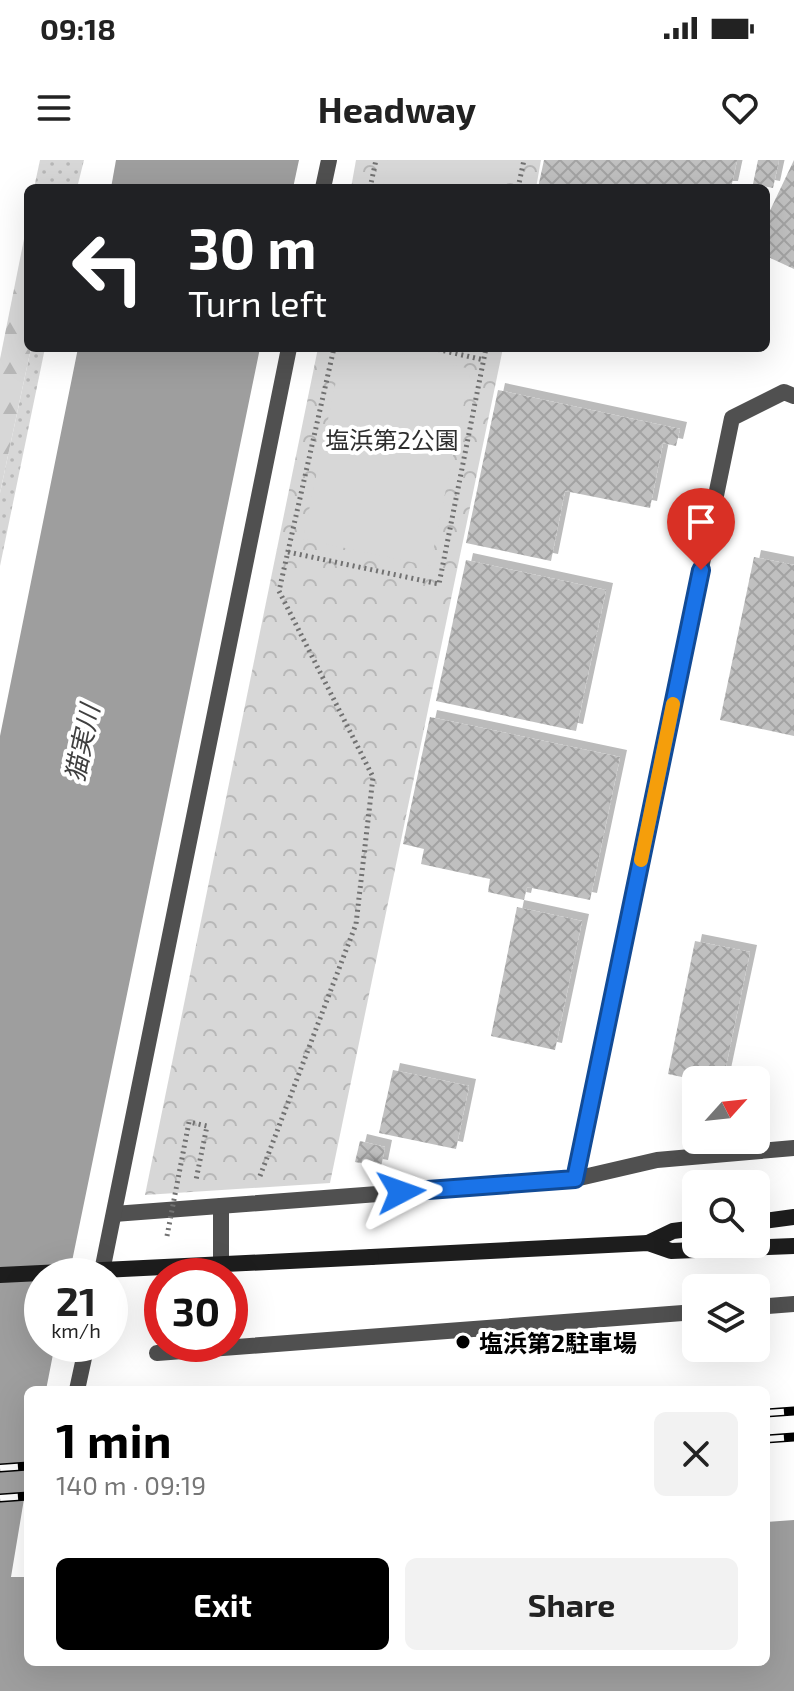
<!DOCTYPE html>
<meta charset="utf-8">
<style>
:root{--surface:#fff;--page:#f2f2f2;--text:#222;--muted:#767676;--accent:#000}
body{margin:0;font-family:"Exo 2","Noto Sans JP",sans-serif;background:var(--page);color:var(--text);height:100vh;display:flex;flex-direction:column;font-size:30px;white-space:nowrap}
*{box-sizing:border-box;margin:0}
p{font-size:26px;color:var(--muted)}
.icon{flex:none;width:44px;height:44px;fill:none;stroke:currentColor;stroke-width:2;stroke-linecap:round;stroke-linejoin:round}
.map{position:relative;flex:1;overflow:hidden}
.sheet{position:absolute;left:24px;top:1226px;width:746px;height:280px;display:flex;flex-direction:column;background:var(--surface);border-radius:12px;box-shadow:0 8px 32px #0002}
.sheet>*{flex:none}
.guide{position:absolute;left:24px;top:24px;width:746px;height:168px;border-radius:12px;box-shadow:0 8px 32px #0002;background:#202124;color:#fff;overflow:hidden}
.needle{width:52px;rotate:63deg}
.fabs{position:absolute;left:682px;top:906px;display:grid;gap:16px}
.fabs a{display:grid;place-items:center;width:88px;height:88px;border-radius:12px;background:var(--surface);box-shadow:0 8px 32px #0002;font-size:40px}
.speed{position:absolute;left:24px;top:1098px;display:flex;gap:16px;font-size:40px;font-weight:700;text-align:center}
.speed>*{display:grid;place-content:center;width:104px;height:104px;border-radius:50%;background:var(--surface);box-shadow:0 8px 32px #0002;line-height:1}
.speed small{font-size:20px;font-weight:400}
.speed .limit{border:12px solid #d22;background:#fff;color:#111}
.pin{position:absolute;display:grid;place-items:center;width:68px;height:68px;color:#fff;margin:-82px -34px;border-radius:50% 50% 50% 0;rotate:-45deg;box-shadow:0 0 8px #0007}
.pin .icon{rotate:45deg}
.me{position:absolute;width:88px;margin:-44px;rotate:86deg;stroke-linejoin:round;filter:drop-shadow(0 0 6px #0008)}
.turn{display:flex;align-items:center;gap:28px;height:168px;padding:0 32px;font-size:36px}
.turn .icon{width:104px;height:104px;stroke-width:2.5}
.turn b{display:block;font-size:56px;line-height:68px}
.round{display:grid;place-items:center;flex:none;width:84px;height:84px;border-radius:12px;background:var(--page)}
.summary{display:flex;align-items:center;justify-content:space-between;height:136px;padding:0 32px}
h1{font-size:48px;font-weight:700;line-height:60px;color:var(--accent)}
.cta{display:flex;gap:16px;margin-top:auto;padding:16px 32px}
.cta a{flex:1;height:92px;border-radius:12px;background:var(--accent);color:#fff;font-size:32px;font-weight:700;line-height:92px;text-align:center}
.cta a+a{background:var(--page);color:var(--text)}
.status{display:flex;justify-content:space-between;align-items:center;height:56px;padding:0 40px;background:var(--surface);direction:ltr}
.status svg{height:22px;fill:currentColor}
header{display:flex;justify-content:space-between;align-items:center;height:104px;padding:0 32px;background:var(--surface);font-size:36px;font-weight:700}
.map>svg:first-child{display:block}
.grass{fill:url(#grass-dots)}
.forest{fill:url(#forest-firs)}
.park{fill:url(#park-crowns)}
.pitch{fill:#d7d7d7}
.water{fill:#9e9e9e}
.building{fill:url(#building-cross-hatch);filter:url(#shadow)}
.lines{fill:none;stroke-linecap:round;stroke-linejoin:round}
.path{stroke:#727272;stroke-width:5;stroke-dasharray:2 4;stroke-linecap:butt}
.lane{stroke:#505050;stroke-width:16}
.street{stroke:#505050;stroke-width:16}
.secondary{stroke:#1d1d1d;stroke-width:16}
.rail-casing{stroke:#000;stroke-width:9}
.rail{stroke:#fff;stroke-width:6;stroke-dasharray:18;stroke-linecap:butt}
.path-bridge{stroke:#727272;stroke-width:5;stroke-dasharray:2 4;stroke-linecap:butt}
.secondary-bridge{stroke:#1d1d1d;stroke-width:16}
.route-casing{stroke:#114b97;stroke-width:20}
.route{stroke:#1a73e8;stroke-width:14}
.slow{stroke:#f59e0b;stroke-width:14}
.poi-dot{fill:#000;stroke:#fff;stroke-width:3}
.labels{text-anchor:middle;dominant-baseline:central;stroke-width:8;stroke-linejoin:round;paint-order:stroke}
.park-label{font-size:24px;fill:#2e2e2e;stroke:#fff}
.poi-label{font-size:24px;font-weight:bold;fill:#000;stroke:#fff;text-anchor:start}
.water-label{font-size:26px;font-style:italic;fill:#3f3f3f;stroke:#fff}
</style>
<div class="status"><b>09:18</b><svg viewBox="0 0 49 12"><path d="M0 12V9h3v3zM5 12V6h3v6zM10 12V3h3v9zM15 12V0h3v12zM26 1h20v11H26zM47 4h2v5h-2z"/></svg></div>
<header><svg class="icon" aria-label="menu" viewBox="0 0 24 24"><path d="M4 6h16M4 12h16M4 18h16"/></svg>Headway<svg class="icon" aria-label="heart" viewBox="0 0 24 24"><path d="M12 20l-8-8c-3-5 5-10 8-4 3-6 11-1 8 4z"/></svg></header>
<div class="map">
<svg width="794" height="1531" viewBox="0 0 794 1531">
<defs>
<pattern id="grass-dots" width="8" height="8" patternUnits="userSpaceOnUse" patternTransform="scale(2)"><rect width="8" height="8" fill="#d7d7d7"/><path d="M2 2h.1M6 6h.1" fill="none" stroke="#b7b7b7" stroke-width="1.8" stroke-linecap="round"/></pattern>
<pattern id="forest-firs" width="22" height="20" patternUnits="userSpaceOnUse" patternTransform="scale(2)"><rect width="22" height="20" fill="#d7d7d7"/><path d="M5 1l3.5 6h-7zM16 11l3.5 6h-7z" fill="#b7b7b7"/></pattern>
<pattern id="park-crowns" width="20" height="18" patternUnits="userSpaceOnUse" patternTransform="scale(2)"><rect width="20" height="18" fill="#d7d7d7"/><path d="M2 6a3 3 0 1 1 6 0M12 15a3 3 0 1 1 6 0" fill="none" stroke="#b7b7b7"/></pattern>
<pattern id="building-cross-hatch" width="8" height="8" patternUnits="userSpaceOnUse" patternTransform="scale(2)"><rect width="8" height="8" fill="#c0c0c0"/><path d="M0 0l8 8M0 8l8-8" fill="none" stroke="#a3a3a3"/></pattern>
<filter id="shadow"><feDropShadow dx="7" dy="-7" stdDeviation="0" flood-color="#0004"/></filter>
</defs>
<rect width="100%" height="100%" fill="#fff"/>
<g class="grass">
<path d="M40,0H84L77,28H34Z"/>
<path d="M31,188H45L0,406V333Z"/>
</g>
<path class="forest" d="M24,79L28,80L31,188L0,333V199Z"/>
<g class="park">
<path d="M356,0H541L536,28H351Z"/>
<path d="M318,188H503L330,1023L145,1035Z"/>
</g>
<g class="pitch">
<path d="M388,0H511L505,28H383Z"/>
<path d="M343,188H372L471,209L430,406L303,379Z"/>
</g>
<g class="water">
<path d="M116,0H299L293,28H111Z"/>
<path d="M78,188H260L69,1116H42V1184H55L46,1230H28V1315L11,1417H28V1502H766V1362L794,1360V1531H0V576Z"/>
</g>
<g class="building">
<path d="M544,0H737L731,28H538Z"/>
<path d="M758,0H779L773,28L753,24Z"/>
<path d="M794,0V109L766,96V59Z"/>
<path d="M498,230L680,269L676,286L663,283L650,348L565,331L551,401L466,383Z"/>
<path d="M754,397L794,405V576L720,560Z"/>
<path d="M466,400L606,430L576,571L436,541Z"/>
<path d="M430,557L620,597L590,740L527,727L524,740L488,732L490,719L421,704L424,689L403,684Z"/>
<path d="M517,747L582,761L555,890L491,876Z"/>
<path d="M695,781L750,792L723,920H696L668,914Z"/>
<path d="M393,910L469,926L456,989L379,973Z"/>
<path d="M360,981L385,987L381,1007L355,1002Z"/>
</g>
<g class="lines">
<g class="path">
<path d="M370,28L376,0"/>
<path d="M518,28L524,0"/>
<path d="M432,188L484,200"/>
<path d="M288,392L439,424L486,188"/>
<path d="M260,1016L356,764L373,617L279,431L334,188"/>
</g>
<g class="lane">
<path d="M756,1147L794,1144"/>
<path d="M157,1193L696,1152"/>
</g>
<g class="street">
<path d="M323,28L329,0"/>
<path d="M575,1019L732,258L784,232L794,236"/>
<path d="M221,1046V1116"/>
<path d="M114,1054L575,1019L657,1000L794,988"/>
<path d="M101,1116L289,188"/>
<path d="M77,1230L87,1184"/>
</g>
<g class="secondary">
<path d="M756,1062L794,1057"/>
<path d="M648,1083L673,1071L696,1068"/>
<path d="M371,1097L648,1083L671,1091L794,1086"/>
</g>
<defs>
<g id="rail">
<path d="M766,1253L794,1251"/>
<path d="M766,1279L794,1277"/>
<path d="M0,1308L28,1306"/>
<path d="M0,1338L28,1336"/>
</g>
</defs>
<use href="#rail" class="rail-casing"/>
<use href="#rail" class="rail"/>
<path class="path-bridge" d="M167,1076L189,962L207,966L196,1020"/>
<path class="secondary-bridge" d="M0,1115L371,1097"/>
</g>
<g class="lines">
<defs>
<path id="route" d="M401,1032L575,1019L701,410"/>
</defs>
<use href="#route" class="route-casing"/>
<use href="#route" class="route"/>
<path class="slow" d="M641,700L673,544"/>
</g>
<circle class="poi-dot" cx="463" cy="1182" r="8"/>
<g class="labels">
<g class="park-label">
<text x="392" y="279">塩浜第2公園</text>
</g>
<g class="poi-label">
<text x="479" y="1182">塩浜第2駐車場</text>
</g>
<g class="water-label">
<text transform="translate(81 583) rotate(-78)">猫実川</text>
</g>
</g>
</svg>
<div class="fabs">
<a><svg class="needle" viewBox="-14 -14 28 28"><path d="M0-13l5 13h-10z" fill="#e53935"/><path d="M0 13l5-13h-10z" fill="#767676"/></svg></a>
<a><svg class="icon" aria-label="search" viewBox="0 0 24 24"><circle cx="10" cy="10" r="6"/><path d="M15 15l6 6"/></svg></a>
<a><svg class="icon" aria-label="layers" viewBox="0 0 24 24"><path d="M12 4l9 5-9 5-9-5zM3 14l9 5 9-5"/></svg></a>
</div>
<div class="speed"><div>21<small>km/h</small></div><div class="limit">30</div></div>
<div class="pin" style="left:701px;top:410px;background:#d93025"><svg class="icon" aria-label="arrive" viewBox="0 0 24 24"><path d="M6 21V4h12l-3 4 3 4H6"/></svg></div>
<svg class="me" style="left:401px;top:1032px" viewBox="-20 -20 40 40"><path d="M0-17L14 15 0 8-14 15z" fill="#1a73e8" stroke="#fff" stroke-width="4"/></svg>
<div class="guide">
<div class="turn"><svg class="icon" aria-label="left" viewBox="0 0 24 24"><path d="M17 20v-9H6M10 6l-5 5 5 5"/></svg><div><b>30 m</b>Turn left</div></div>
</div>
<section class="sheet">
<div class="summary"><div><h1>1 min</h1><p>140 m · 09:19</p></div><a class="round"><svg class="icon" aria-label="close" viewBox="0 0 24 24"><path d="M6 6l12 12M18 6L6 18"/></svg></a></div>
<div class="cta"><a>Exit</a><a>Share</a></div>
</section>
</div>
